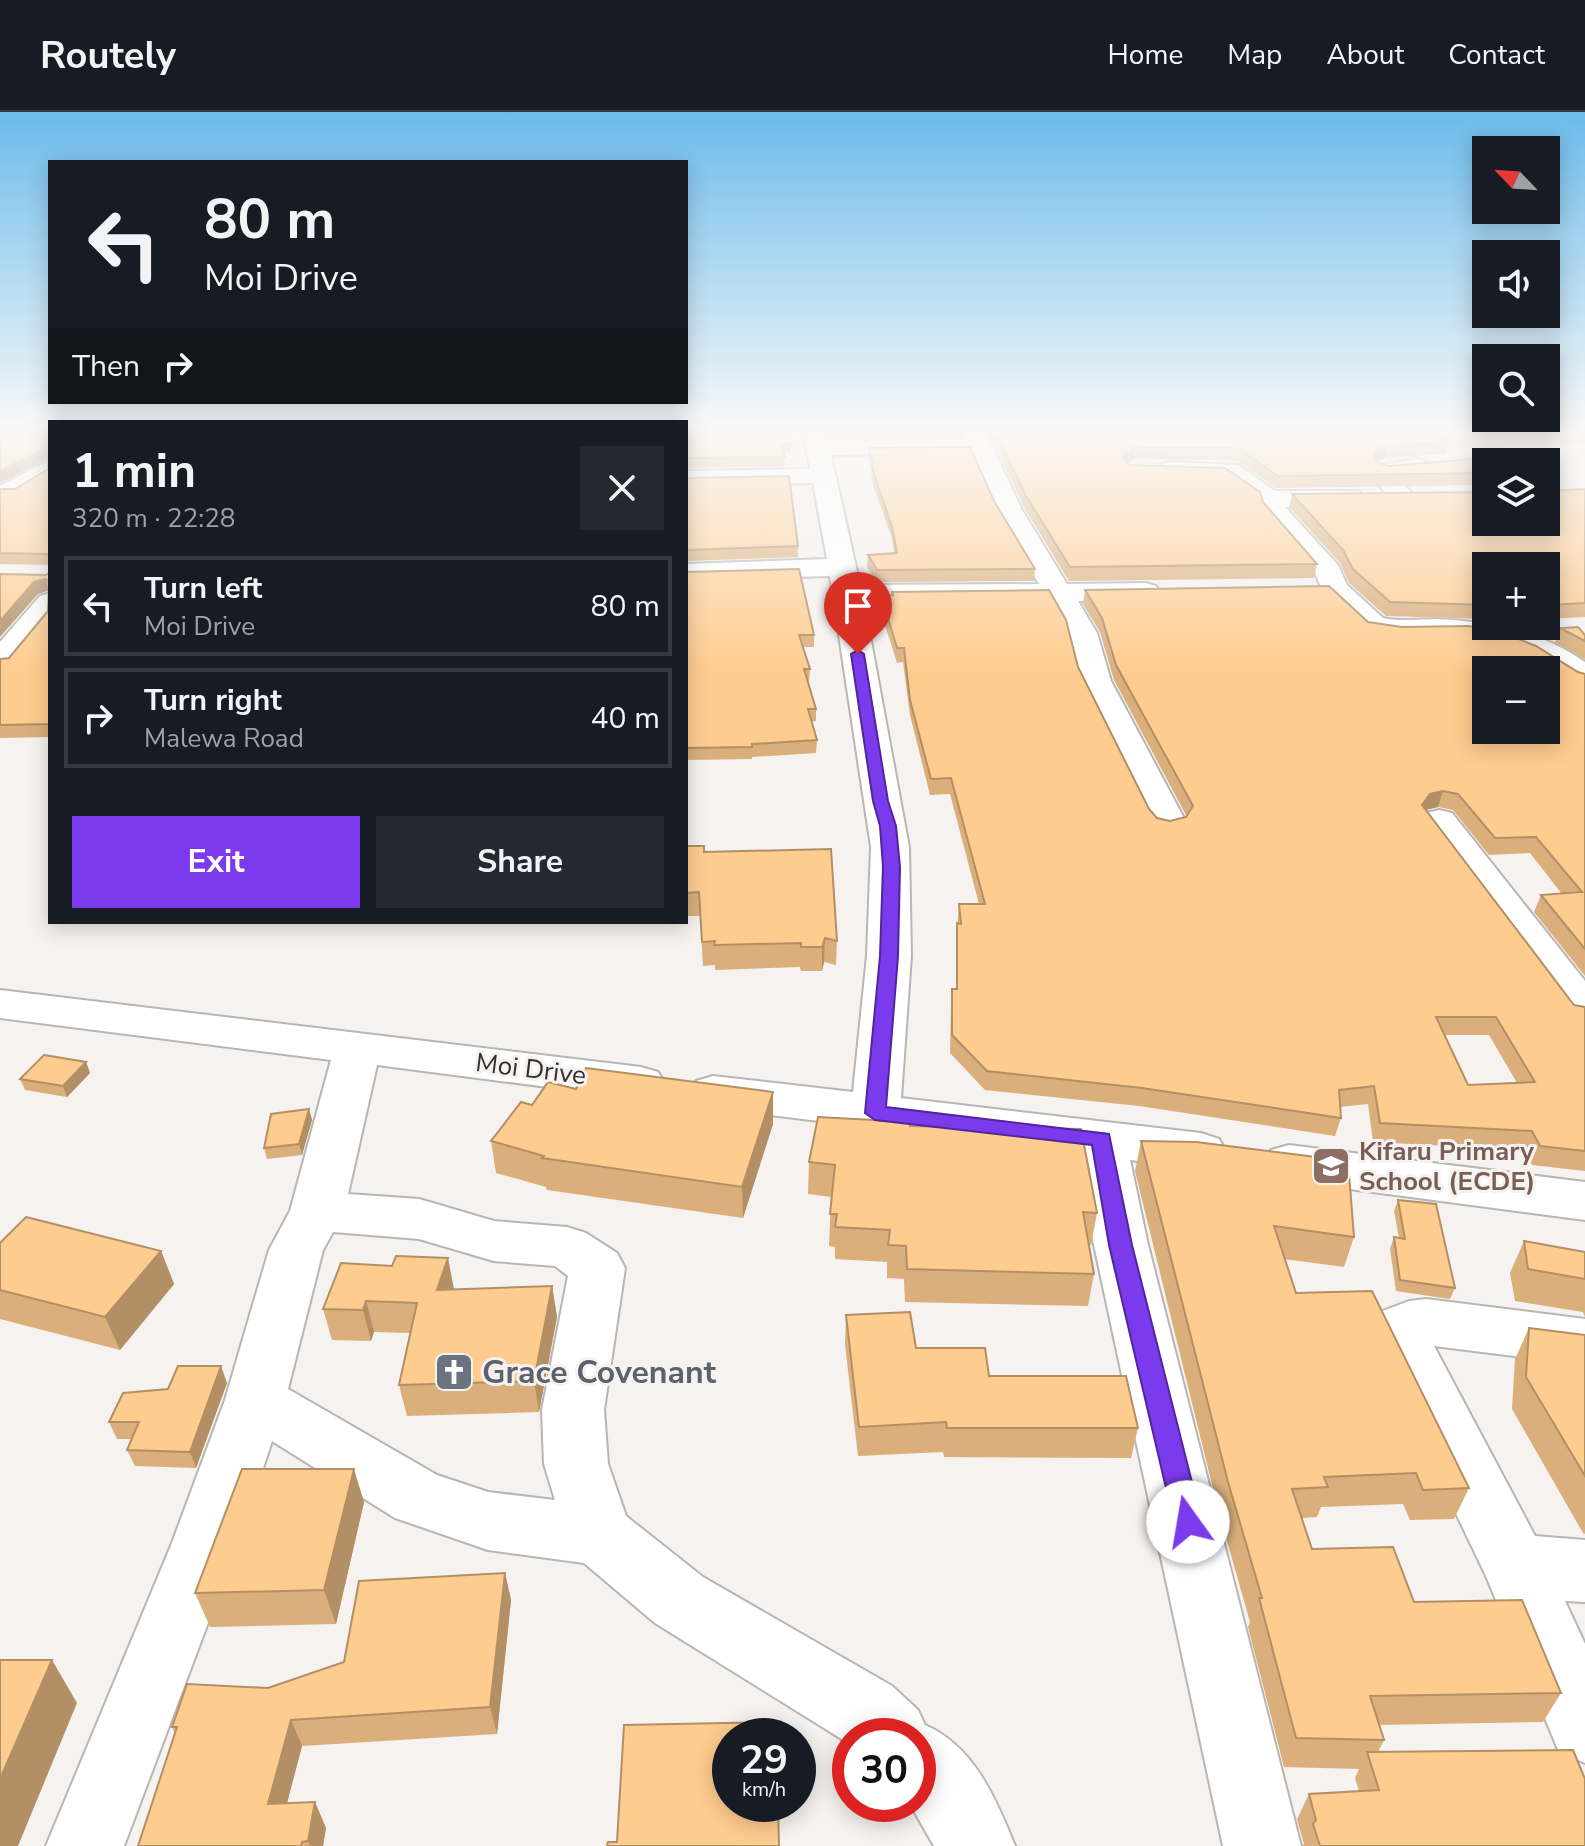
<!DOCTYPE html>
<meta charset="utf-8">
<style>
:root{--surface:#171b24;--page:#242831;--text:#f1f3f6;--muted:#9ea1a6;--line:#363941;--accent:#7c3aed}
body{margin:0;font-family:"Nunito Sans",sans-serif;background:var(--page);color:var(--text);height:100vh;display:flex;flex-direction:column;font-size:30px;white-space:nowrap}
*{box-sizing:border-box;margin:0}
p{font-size:26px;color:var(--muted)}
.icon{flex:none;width:44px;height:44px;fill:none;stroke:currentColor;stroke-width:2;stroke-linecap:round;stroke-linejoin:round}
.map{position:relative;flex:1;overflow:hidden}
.panel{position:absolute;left:48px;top:308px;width:640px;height:504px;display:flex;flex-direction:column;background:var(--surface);border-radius:0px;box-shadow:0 4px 20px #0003}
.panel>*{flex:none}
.banner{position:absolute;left:48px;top:48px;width:640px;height:244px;border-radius:0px;box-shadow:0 4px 20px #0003;background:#171b24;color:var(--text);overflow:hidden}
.needle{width:52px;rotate:295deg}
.tools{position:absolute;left:1472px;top:24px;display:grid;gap:16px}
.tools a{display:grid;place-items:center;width:88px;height:88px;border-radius:0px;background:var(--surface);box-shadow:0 4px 20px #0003;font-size:40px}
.speed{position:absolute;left:712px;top:1606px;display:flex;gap:16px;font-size:40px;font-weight:700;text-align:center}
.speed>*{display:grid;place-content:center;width:104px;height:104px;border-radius:50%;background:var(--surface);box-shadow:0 4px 20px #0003;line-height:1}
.speed small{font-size:20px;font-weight:400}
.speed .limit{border:12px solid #d22;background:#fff;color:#111}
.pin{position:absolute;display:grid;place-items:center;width:68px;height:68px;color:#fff;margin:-82px -34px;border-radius:50% 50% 50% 0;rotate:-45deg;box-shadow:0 0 8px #0007}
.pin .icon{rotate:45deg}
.me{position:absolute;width:88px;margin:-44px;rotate:347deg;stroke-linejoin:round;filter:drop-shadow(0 0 6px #0008)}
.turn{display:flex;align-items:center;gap:28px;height:168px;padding:0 24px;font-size:36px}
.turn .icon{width:104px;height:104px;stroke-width:2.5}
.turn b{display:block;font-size:56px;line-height:68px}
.then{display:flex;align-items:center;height:76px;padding:0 24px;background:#0003;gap:16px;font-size:30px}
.round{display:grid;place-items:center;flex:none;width:84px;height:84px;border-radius:0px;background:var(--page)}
.head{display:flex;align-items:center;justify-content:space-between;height:136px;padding:0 24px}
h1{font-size:48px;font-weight:700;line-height:60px}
.cta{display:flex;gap:16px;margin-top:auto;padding:16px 24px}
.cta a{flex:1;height:92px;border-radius:0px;background:var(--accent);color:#fff;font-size:32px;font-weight:700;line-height:92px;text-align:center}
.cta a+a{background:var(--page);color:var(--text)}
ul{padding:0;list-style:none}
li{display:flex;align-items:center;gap:24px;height:100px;margin:0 16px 12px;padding:0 8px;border:4px solid var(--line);border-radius:0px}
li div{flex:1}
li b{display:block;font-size:30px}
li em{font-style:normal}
header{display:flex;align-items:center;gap:48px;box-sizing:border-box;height:112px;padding:0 40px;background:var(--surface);border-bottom:2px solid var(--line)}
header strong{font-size:38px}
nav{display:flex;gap:44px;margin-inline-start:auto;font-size:28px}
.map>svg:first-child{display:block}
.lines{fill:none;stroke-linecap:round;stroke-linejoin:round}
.minor-casing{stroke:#b8b6b3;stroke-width:4}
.minor{fill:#fff;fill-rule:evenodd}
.wall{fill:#dbaf7c;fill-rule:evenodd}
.shaded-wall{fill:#b28f65}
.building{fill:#ffcc90;stroke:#b28f65;stroke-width:2;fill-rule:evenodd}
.route{fill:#7c3aed;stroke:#51269a;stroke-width:2}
.labels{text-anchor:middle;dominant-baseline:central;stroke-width:6;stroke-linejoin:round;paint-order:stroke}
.street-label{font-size:26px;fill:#323130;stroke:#f5f2ef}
.education-label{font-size:26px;font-weight:bold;fill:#785e54;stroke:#f5f2ef;text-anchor:start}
.near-worship-label{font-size:32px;font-weight:bold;fill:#5b616d;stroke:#f5f2ef;text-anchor:start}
</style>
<header>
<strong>Routely</strong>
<nav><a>Home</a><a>Map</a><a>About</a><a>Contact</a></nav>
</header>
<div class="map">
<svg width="1585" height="1734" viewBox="0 0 1585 1734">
<rect width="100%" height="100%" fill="#f5f2ef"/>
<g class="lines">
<defs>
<g id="minor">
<path d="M803,317H825L828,329L965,328L962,317H984L1022,398L1067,472L1146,471L1156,474L1160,480L1156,486L1146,489H1078L1097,521L1111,569L1187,712L1181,720L1168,723L1155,720L1149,712L1079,569L1067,521L1049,489L864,491L909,735L911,844L901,986L1201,1021L1219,1027L1226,1039L1219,1051L1201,1057L1130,1048L1148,1133L1301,1734H1223L1081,1072L1078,1041L713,996L696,991L689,980L696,969L713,964L853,980L867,844L871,735L830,464L686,468V452L827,447L813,371L686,373V359L810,357ZM971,342L996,398L1039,472L860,473L831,343Z"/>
<path d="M1417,347L1425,349L1429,354L1425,359L1397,364L1414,384L1411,389H1393L1367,360L1371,355Z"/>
<path d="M50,348V365L17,385H0V374Z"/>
<path d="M1170,350L1238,353L1275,379H1359L1362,384L1359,389L1350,391L1285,395L1338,453L1347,473L1383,506C1400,510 1420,507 1439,507C1490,510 1541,519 1585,550V575L1574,572L1527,542L1505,534L1464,527L1384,525L1361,518L1324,482L1315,461L1263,401L1260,391L1224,365L1162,362L1158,357L1162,352Z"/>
<path d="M50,481V509L11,556L0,558V530L40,484Z"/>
<path d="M1439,698L1452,701L1585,869V913L1569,909L1420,709L1426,701Z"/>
<path d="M0,878L641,955L658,960L665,971L658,982L641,987L377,953L348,1082L419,1087L494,1109L567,1115L586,1121L617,1141L625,1156L604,1298L608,1352L626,1404L703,1465L892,1574L918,1598L925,1613C974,1634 996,1687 1015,1734H934L910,1692H918V1624H850V1635L840,1626L655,1511L584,1451L488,1438L395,1406L272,1329L238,1431L124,1734H46L172,1431L225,1288L269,1138L290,1099L331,948L0,906ZM333,1120L419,1127L494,1149L555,1154L568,1164L542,1298L544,1352L555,1388L488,1380L437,1363L288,1277L323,1138Z"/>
<path d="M1289,1033L1585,1070V1108L1289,1069L1271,1064L1263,1051L1271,1038Z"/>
<path d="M1426,1187L1585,1207V1253L1434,1234L1535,1424L1585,1428V1490L1565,1489L1585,1532V1651L1559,1640L1486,1464L1371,1224V1216L1380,1200L1409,1189Z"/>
</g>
</defs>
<use href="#minor" class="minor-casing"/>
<use href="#minor" class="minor"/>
</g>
<g class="wall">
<path d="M50,317V625L0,626V547L9,546L48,499L49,478L38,482L46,463L49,461V453L0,452V377H15L48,357V346L0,371Z"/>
<path d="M686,317L791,332V341H784L785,354L686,356Z"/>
<path d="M861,317H962L961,325L863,326Z"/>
<path d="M987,317H1585V333L1448,335L1446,342L1385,346L1377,349L1379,351L1389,354L1486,357V373L1276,376L1240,351L1231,348L1134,347L1127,351L1129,353L1263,390L1317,452L1314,466L1069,469L1025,397Z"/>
<path d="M869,336L994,389L1035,457L1034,469L877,470L867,455L868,443L894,441L892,426L873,373L869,346Z"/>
<path d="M686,366L798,434V445L686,449Z"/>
<path d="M1585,377V505L1546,507V454H1486V507L1386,504L1349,471L1340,451L1289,395L1292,382L1550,379Z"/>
<path d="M686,460L814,523V535H803L810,557L809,569H808L816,597V609L811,610L817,628L816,641L752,645V647L686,648Z"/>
<path d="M1085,478L1368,510L1585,562V864L1534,800L1541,783L1562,782L1530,741L1489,743L1453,698L1438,695L1426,698L1574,893L1585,895V1059L1532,1053L1525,1038L1373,1030L1368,992L1340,995L1341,1006L1335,1024L1139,994L985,978L950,941L951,895L952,877H956V829L959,792H979L950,682L930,683L910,603L903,550L897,551L880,497L881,483H891L892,480L1078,555L1149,697L1157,706L1170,709L1187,705L1114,568L1100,520L1083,492ZM1445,923H1489L1517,971L1468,973Z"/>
<path d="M1560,516L1585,523V547L1555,530Z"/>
<path d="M686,734L704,740L837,829L836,853L824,850L822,859H801L800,855L715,858V853L703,854L700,804H686Z"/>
<path d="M86,950L90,961L67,985L25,978L20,967Z"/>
<path d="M532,993L773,1012L743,1106L547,1078L546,1075L496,1061L491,1029Z"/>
<path d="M309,997L312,1008L302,1043L267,1047L264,1036Z"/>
<path d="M910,1014L1097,1101L1091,1133H1089L1094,1162L1088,1194L905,1190L904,1167L887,1166V1150L835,1147V1135L829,1134L831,1085L808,1082L809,1050Z"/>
<path d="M1141,1029L1354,1125L1344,1155L1284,1147L1296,1181L1469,1376L1454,1407L1410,1408L1403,1392L1321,1395L1317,1405L1302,1406L1312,1437L1414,1490L1561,1581L1543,1610L1379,1613L1384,1628L1378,1640L1585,1734H1303L1304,1732L1297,1707L1309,1682L1359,1679L1355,1666L1359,1657L1284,1655L1248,1515L1250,1510L1219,1401L1135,1059Z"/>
<path d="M1398,1088L1455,1176L1450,1187L1396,1179L1390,1137L1394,1125L1399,1126L1394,1099Z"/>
<path d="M1524,1129L1585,1140V1205L1583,1200L1515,1189L1510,1161Z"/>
<path d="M0,1131L161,1139L174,1172L120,1238L0,1207Z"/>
<path d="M341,1151L454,1177L552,1174L557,1205L539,1300L407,1304L399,1273L410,1221L374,1220L371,1229L332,1228L323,1197Z"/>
<path d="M846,1203L916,1236L1138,1316L1131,1346L944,1345L943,1340L858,1344L845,1233Z"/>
<path d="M1529,1216L1585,1223V1422L1583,1421L1512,1297L1515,1247Z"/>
<path d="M227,1271L196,1356L135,1354L127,1338L132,1327H117L109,1310L168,1277Z"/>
<path d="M364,1390L336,1512L210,1515L195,1481Z"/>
<path d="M505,1461L511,1488L497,1622L302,1634L287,1691L315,1690L326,1716L323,1734H138L175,1622L172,1615L268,1576L344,1550Z"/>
</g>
<g class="shaded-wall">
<path d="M1388,334L1385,346L1376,349L1374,344L1378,337Z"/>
<path d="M48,335L50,345L0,371V359Z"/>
<path d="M1136,335L1134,347L1121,355L1122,343Z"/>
<path d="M45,467L49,478L38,482L0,525V509L34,470Z"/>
<path d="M1443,679L1438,695L1425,698L1422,693L1430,682Z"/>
<path d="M825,826L824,850L822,859V835Z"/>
<path d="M86,950L90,961L67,985L63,974Z"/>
<path d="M773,980V1012L743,1106L742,1075Z"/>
<path d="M309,997L312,1008L302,1043L299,1032Z"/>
<path d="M161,1139L174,1172L120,1238L105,1205Z"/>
<path d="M448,1146L454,1177L437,1178Z"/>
<path d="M552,1174L557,1205L539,1300L534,1269Z"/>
<path d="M366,1189L374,1220L371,1229L363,1198Z"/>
<path d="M221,1254L227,1271L196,1356L190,1340Z"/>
<path d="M354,1357L364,1390L336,1512L324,1478Z"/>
<path d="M505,1461L511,1488L497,1622L490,1595Z"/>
<path d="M52,1548L77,1591L18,1734H0V1667Z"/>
<path d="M291,1608L302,1634L280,1718L268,1692Z"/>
<path d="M315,1690L326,1716L323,1734H310L308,1729Z"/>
</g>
<g class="building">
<path d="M0,317H50V612L0,613V547L9,546L48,499L49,469L45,467L34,470L0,509V462L46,463L49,461V445L47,442L0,441V377H15L48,357V335L0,359Z"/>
<path d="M686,317H786L791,332H782L785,345L686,346Z"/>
<path d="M994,317H1585V321L1441,324L1449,330L1388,334L1378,337L1374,344L1379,351L1389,354L1472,347L1486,357V361L1278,364L1242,339L1233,336L1136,335L1122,343L1129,353L1225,356L1260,380L1263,390L1317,452L1070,455L1026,384Z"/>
<path d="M970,335L994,389L1035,457L877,458L868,443L897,441L892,415L874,362L869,336Z"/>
<path d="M789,364L798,434L686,438V366Z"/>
<path d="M1546,374L1550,379L1585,377V491L1550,493L1548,497H1546V454H1486V493L1390,490L1353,457L1343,438L1292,382L1486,380V410H1546Z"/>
<path d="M799,457L814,523H799L810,557H804L816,597H808L817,628L752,632V635L686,636V460Z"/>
<path d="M1329,474L1368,510L1402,515L1468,514L1493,517L1536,534L1578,560L1585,562V837L1541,783L1582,780L1536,725L1495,726L1458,682L1443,679L1430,682L1422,693L1574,893L1585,895V1039L1540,1034L1532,1019L1380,1011L1374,974L1339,978L1341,1006L1142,976L987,959L952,923V877H957V811L961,812L959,792H985L951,666L931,667L910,588L904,536H897L881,483H893L892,480L1049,478L1066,508L1078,555L1149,697L1157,706L1170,709L1186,705L1193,694L1116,553L1102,506L1085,478ZM1486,558H1546V618H1486ZM1436,905H1496L1535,970L1468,973Z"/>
<path d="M1578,515L1585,523V529L1560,516Z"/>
<path d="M686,734H704V740L831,737L837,829L825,826L822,835H801V831L714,833L715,829L702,830L699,780L686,781Z"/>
<path d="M44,943L86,950L63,974L20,967Z"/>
<path d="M586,956L773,980L742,1075L542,1046L544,1044L491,1029L521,990L532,993L548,970L576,977Z"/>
<path d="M309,997L299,1032L264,1036L271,1002Z"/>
<path d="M818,1005L910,1010V1014L1081,1017L1097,1101L1083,1100L1094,1162L907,1157L906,1134L888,1133L890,1118L835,1115L837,1102H830L835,1053L809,1050Z"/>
<path d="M1141,1029L1196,1030L1348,1049L1354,1125L1274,1114L1296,1181L1372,1179L1469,1376L1423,1378L1416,1361L1324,1365L1328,1375L1292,1377L1312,1437L1393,1435L1414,1490L1522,1488L1561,1581L1370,1584L1384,1628L1296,1626L1259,1486H1262L1228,1370Z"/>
<path d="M1398,1088L1436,1092L1455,1176L1400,1168L1394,1125L1405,1127Z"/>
<path d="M26,1105L161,1139L105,1205L0,1178V1131Z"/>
<path d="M1524,1129L1585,1140V1167L1528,1157Z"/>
<path d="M396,1144L448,1146L437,1178L552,1174L534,1269L399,1273L417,1191L366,1189L363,1198L323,1197L341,1151L392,1154Z"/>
<path d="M910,1200L916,1236H985L989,1264H1126L1138,1316H947L946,1310L859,1315L846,1203Z"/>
<path d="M1529,1216L1585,1223V1364L1526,1265Z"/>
<path d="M178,1254H221L190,1340L127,1338L139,1310H109L123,1281L168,1277Z"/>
<path d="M242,1357H354L324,1478L195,1481Z"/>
<path d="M505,1461L490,1595L291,1608L268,1692L315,1690L308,1729L302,1730L301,1734H138L177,1615H172L187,1572L268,1576L344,1550L359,1469Z"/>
<path d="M0,1548H52L0,1667Z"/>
<path d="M776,1610L777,1624H730V1692H778L779,1734H607L608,1730H617L624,1613Z"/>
<path d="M1573,1638L1585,1667V1734H1320L1313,1712L1316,1708L1309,1682L1379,1678L1367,1640Z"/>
</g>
<linearGradient id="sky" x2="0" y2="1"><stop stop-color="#6bbbeb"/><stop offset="0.57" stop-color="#faf9f8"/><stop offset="1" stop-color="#faf9f8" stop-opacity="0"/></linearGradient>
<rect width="1585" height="560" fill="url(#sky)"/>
<path class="route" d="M858,538L864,542L888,689L896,714L900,755L898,844L886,995L1109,1022L1132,1133L1202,1410L1198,1419L1188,1422L1178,1419L1174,1410L1109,1133L1092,1033L875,1008L865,1001L880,844L883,755L880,714L873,689L851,542Z"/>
<defs>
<symbol id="school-square" viewBox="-11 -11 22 22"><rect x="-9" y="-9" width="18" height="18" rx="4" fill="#8d6e63" stroke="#f5f2ef"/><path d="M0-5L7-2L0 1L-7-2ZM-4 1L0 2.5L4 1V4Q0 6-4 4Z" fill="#fff"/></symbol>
<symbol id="church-square" viewBox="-11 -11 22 22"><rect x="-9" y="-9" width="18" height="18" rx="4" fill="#6b7280" stroke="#f5f2ef"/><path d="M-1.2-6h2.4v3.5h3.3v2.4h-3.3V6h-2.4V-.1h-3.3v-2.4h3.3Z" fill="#fff"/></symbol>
</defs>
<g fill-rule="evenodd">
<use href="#school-square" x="1309" y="1032" width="44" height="44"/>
<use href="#church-square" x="432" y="1238" width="44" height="44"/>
</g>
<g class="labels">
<g class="street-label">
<text transform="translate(531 957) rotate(7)">Moi Drive</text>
</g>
<g class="education-label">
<text x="1359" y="1039">Kifaru Primary<tspan x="1359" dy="30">School (ECDE)</tspan></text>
</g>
<g class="near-worship-label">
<text x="482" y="1260">Grace Covenant</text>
</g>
</g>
</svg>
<div class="tools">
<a><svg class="needle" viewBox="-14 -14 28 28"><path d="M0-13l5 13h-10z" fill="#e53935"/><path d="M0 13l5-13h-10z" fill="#9ea1a6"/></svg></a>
<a><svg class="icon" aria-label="sound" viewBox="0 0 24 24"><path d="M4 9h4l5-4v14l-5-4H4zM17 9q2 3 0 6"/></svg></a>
<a><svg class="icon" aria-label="search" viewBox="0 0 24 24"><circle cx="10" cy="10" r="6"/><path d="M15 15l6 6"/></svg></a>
<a><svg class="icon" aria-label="layers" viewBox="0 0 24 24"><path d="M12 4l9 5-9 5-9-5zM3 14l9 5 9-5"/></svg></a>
<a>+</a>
<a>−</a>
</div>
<div class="speed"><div>29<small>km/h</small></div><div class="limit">30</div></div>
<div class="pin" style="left:858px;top:542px;background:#d93025"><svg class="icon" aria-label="arrive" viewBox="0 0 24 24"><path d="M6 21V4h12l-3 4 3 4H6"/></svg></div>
<svg class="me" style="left:1188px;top:1410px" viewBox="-20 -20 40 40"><circle r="19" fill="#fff"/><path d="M0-13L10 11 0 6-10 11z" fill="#7c3aed"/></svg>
<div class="banner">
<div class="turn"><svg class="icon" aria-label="left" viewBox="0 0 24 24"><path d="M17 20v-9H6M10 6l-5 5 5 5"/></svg><div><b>80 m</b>Moi Drive</div></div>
<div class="then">Then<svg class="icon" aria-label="right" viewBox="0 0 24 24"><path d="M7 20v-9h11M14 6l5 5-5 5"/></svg></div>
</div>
<section class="panel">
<div class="head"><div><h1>1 min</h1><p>320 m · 22:28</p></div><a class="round"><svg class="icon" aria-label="close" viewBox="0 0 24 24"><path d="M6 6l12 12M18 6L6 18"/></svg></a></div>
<ul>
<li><svg class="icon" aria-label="left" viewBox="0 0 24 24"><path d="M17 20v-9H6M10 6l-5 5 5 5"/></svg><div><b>Turn left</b><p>Moi Drive</p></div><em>80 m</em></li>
<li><svg class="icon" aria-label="right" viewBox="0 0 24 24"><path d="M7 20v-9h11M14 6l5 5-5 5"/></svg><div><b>Turn right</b><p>Malewa Road</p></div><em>40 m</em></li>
</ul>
<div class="cta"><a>Exit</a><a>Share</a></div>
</section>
</div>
